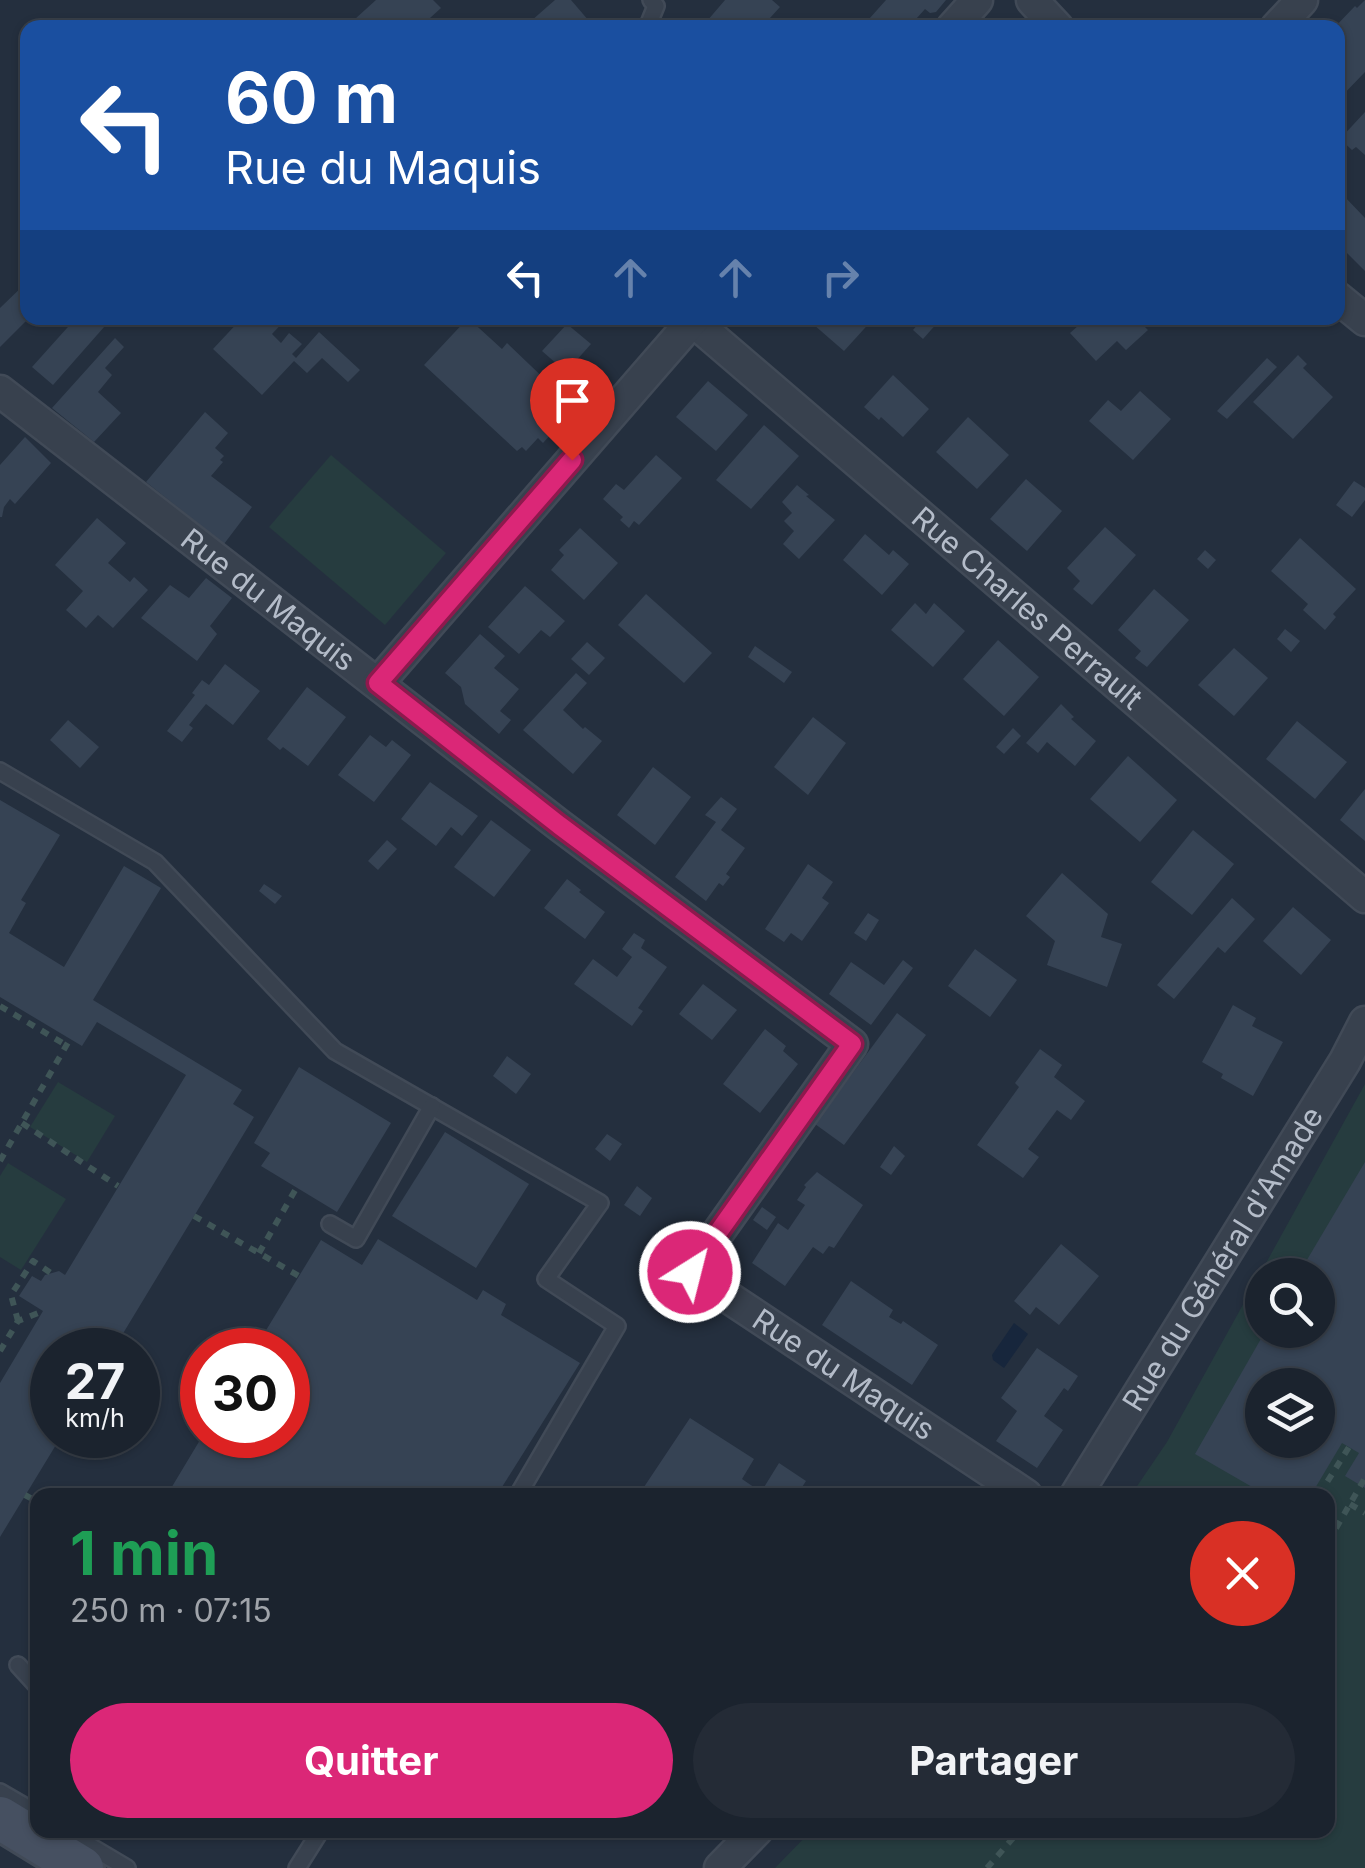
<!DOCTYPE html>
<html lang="fr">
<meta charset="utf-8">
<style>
:root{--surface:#1b232e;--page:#242b36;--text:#f1f3f6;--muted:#a0a4aa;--line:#39404a;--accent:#db2777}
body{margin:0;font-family:Inter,sans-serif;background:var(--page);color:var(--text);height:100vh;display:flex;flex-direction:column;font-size:38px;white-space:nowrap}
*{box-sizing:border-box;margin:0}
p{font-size:32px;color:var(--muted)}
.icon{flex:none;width:55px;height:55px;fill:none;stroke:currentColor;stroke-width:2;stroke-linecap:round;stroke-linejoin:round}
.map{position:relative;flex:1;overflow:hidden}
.sheet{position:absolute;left:30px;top:1488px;width:1305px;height:350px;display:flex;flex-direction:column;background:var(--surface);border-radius:20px;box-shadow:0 2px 8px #0004,0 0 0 2px var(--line)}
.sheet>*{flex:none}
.guide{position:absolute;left:20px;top:20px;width:1325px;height:305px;border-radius:20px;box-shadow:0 2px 8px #0004,0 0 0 2px var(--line);background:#1a4fa0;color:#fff;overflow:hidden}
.fabs{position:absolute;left:1245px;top:1258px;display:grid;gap:20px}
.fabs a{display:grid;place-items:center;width:90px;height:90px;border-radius:50%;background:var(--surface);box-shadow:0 2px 8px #0004,0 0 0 2px var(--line);font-size:50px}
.speed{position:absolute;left:30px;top:1328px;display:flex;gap:20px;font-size:50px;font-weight:700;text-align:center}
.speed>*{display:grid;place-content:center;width:130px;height:130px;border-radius:50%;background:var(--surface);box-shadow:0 2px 8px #0004,0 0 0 2px var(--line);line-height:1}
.speed small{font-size:25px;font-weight:400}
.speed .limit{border:15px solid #d22;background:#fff;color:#111}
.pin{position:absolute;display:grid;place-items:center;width:85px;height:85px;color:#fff;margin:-102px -42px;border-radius:50% 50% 50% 0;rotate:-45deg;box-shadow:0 0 10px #0007}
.pin .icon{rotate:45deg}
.me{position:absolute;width:110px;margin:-55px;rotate:36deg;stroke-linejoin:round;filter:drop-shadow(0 0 8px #0008)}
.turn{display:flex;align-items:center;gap:35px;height:210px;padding:0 40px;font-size:45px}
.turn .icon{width:130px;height:130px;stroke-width:2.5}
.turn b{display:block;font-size:70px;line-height:85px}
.lanes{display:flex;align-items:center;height:95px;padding:0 40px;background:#0003;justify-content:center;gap:50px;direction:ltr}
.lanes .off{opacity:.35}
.round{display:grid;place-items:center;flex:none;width:105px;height:105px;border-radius:52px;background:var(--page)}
.headline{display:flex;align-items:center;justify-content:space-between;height:170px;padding:0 40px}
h1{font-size:60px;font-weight:700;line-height:75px;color:#1e9e55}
.action{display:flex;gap:20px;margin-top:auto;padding:20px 40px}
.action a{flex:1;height:115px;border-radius:60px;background:var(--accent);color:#fff;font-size:40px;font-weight:700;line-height:115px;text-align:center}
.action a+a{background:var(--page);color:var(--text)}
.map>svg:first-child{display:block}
.green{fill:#263c3f;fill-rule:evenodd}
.water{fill:#17263c}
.building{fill:#364354;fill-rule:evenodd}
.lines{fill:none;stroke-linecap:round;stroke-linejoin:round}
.lane-casing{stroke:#414a57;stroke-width:20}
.street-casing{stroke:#414a57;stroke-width:35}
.secondary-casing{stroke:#414a57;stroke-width:48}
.path{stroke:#3f5557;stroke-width:6;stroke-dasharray:8 8;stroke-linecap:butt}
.lane{stroke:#38414e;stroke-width:15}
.street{stroke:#38414e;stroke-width:30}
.secondary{stroke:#465061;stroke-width:42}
.route-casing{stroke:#8e194d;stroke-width:25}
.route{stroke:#db2777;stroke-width:18}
.labels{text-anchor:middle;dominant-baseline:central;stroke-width:10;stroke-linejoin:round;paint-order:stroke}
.street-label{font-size:30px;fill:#b4bcc9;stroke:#1d2633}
</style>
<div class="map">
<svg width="1365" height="1868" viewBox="0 0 1365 1868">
<rect width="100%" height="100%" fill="#242f3e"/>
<g class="green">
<path d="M331,455L446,553L385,625L269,527Z"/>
<path d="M58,1082L115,1116L87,1162L30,1127Z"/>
<path d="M1365,1084V1868H775L812,1830H1328V1495H1131L1167,1442ZM1262,1275H1318V1330H1262ZM1262,1385H1318V1440H1262Z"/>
<path d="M8,1163L66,1199L21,1270L0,1257V1176Z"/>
</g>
<path class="water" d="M1014,1323L1028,1334L1004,1368L993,1360L992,1355Z"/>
<g class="building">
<path d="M376,0H433L441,8L419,28H362L355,19Z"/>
<path d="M555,0H571L595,28H537L531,21Z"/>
<path d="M725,0H772L780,7L770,18L773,21L768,28H701Z"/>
<path d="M886,0H946L936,12L930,13L925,9L908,28H861Z"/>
<path d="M1365,0V72L1338,100V28H1334L1355,6L1357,8Z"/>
<path d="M1365,112V155L1356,147L1352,150L1340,139Z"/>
<path d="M1343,195L1365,218V271L1340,246L1338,249V196Z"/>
<path d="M28,281V319L0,347V308Z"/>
<path d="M76,318H112L53,385L32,367Z"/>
<path d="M242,318H287L272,334L281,343L289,333L302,344L292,354L296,358L319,332L360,370L348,382L322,358L307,373L294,361L262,395L213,349Z"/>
<path d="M468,318L502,349L507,343L575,408L543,443L538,438L526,451L522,447L517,451L424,365Z"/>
<path d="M806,318H874L844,351Z"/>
<path d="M923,318H935L939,321L923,339L913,330Z"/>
<path d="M1087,318H1136L1148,330L1126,350L1117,341L1096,361L1070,333Z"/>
<path d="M567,324L591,344L566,372L542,351Z"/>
<path d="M115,338L124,347L105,368L112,375L98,392L121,413L94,442L52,408Z"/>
<path d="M1298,355L1307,364L1303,368L1333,397L1293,439L1253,402Z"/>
<path d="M1267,358L1277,367L1227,419L1217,411Z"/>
<path d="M893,375L929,409L903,437L881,417L879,420L864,407Z"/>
<path d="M708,381L748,415L716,451L676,417Z"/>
<path d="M1140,391L1171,419L1133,460L1089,421L1108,400L1121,411Z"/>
<path d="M205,412L228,433L215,448L224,456L220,460L223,462L211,476L252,507L224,544L146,482Z"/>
<path d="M968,417L1009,455L977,489L936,452Z"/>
<path d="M764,425L799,456L751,509L716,480Z"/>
<path d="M25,437L51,463L15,504L10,499L4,507L2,517H0V465Z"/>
<path d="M656,455L682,478L639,525L634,521L629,528L620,520L623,517L603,499L616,484L624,490Z"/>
<path d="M1026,479L1062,511L1027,551L990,519Z"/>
<path d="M1354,481L1365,488V500L1352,517L1336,505Z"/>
<path d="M797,485L809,495L806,496L835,520L799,559L783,544L794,531L784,521L792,513L782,502Z"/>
<path d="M97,518L126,543L108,563L130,582L134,577L148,590L113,628L98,615L86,628L66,610L83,591L55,565Z"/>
<path d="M1105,527L1136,555L1092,605L1073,589L1080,581L1067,568Z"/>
<path d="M580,528L618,563L584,600L551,570L564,555L559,550Z"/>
<path d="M865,534L889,555L893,550L909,564L882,595L843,560Z"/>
<path d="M1300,538L1356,589L1333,614L1336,617L1325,630L1303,610L1308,604L1271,571Z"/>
<path d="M1205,550L1216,560L1208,569L1197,559Z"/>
<path d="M206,578L232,598L210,626L217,634L197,661L141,618L170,585L189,598Z"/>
<path d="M525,586L565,621L550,637L541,630L519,654L488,627Z"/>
<path d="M1154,589L1189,620L1147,667L1135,658L1141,651L1118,630Z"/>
<path d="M646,594L712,653L684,683L618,625Z"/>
<path d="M915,603L926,614L934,603L965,631L933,667L891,630Z"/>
<path d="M1285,629L1300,641L1291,652L1277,639Z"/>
<path d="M480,634L505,656L494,668L519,689L500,711L511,720L499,734L465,704L461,687L445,673Z"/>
<path d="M998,640L1039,677L1004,716L963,679Z"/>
<path d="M587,642L605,658L589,675L571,659Z"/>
<path d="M755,646L792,672L784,683L748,657Z"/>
<path d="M1234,648L1268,678L1234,716L1198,685Z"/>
<path d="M225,664L260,691L233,725L206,704L189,725L193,728L182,742L167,731L195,695L192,693L202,680L209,685Z"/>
<path d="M576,673L587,683L563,710L583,729L585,727L602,741L573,774L523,730Z"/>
<path d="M307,687L346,717L308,766L283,747L280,750L267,739Z"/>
<path d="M1061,704L1074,717L1071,719L1096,741L1075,766L1047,742L1038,753L1026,743Z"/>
<path d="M813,717L846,743L808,795L774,767Z"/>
<path d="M68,720L99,747L80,768L50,740Z"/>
<path d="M1297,721L1347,762L1315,799L1266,759Z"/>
<path d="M1013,728L1021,736L1004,754L996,747Z"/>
<path d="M370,735L386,747L392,740L411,755L374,802L338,775Z"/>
<path d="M1128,756L1177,800L1140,842L1090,799Z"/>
<path d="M653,767L691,797L655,845L617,815Z"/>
<path d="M430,782L478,816L462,836L451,827L436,846L401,819Z"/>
<path d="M1365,789V841L1340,820Z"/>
<path d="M721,797L737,809L721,830L745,848L726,874L730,877L723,886L719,883L706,901L675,877L716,822L705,815Z"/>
<path d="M0,800L60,835L21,900L26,903L9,933L64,967L124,866L161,888L93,1000L242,1090L233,1104L254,1117L113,1350H52V1435H62L0,1537V1383L43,1311L19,1296L32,1276L41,1281L45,1275L59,1271L65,1275L186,1075L97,1022L82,1046L0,997Z"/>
<path d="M491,820L531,850L494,897L454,867Z"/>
<path d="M1193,830L1234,864L1192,915L1151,882Z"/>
<path d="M387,840L397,849L378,870L368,861Z"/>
<path d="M808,864L833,882L822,898L829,903L802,941L791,933L784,942L765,929Z"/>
<path d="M1062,873L1108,914L1101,937L1122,944L1107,987L1047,965L1055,941L1026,916Z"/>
<path d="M567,879L581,890L579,892L605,912L585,939L544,908Z"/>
<path d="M264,884L282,896L275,904L259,891Z"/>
<path d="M1232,898L1255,919L1225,953L1218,947L1174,999L1157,985Z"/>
<path d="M1293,907L1331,940L1301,975L1263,941Z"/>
<path d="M868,913L879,920L866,941L854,933Z"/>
<path d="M634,933L645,940L641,948L667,967L638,1008L643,1011L632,1026L574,984L593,959L617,977L632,957L622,949Z"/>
<path d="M975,949L1017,980L990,1017L948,986Z"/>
<path d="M903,960L913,968L871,1025L829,994L851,962L884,985Z"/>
<path d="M703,984L737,1010L712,1040L679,1014Z"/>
<path d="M1233,1005L1256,1018L1252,1026L1283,1042L1253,1096L1221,1078L1223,1074L1202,1062Z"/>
<path d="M897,1013L926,1035L844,1145L815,1124Z"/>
<path d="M765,1029L786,1046L783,1051L798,1064L760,1113L723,1084Z"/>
<path d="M1040,1049L1062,1065L1054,1077L1085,1101L1071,1120L1057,1110L1028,1149L1039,1157L1023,1178L977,1145L1019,1087L1015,1083Z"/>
<path d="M507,1056L531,1074L516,1094L493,1076Z"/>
<path d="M299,1067L391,1123L337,1212L261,1166L270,1153L254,1143Z"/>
<path d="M445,1132L529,1184L476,1268L392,1216Z"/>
<path d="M607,1134L622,1144L610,1161L595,1149Z"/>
<path d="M894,1146L905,1156L891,1175L880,1167Z"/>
<path d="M1365,1162V1488L1345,1476L1359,1453L1342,1443L1311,1495H1266L1195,1454L1266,1330H1318V1275H1298ZM1262,1385H1318V1440H1262Z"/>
<path d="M817,1172L863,1205L834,1248L829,1246L823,1254L813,1247L785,1286L752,1263L778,1223L788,1230L805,1205L797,1200L806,1187L804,1185Z"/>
<path d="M637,1186L652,1198L640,1216L624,1205Z"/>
<path d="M762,1207L776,1217L767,1230L753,1220Z"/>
<path d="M378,1239L477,1300L483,1290L506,1304L501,1315L580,1363L497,1495H167L203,1435H288V1350H254L321,1240L362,1265Z"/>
<path d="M1061,1244L1099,1276L1059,1325L1036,1307L1030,1315L1014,1301Z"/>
<path d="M851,1281L893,1310L889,1317L901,1324L903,1321L938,1345L912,1385L822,1325Z"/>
<path d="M1037,1348L1078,1376L1068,1391L1064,1388L1044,1416L1063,1430L1037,1468L996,1441L1017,1411L1001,1398Z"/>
<path d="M690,1418L754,1459L742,1479L761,1492L779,1463L806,1481L797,1495H644L640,1493Z"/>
</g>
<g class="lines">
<defs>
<g id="lane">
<path d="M647,28L656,6L651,0"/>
<path d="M0,771L155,862L335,1051L600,1203L546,1279L617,1326L518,1495"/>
<path d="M330,1224L356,1239L432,1106"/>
<path d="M18,1665L38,1687"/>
<path d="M0,1792L38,1814"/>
<path d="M63,1830L127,1868"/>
<path d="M297,1868L321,1830"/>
</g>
<g id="street">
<path d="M1032,0L1058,28"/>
<path d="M952,28L977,0"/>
<path d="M1276,28L1302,0"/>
<path d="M1338,298L1365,320"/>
<path id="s1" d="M692,320L1365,897"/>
<path id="s2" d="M0,391L559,825L852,1044L690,1272L1026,1495"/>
<path d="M378,683L695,318"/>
<path id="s3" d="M1076,1495L1345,1061L1365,1022"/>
<path d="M720,1868L757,1830"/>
</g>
<path id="secondary" d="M0,1818L82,1868"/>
</defs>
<use href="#lane" class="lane-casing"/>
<use href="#street" class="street-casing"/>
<use href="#secondary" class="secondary-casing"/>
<g class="path">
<path d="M0,1006L66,1045"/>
<path d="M22,1123L118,1186"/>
<path d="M0,1161L70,1039"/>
<path d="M194,1216L299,1276"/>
<path d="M259,1253L297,1187"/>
<path d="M18,1321L11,1295L33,1261L51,1273"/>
<path d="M0,1351L18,1321L43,1311"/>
<path d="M25,1495L38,1502"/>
<path d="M1319,1495L1349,1447"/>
<path d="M1350,1504L1365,1513"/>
<path d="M1328,1542L1365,1478"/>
<path d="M987,1868L1020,1830"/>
</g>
<use href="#lane" class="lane"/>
<use href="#street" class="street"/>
<use href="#secondary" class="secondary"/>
</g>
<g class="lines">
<defs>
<path id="route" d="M572,460L378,683L559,825L852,1044L690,1272"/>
</defs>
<use href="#route" class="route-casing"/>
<use href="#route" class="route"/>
</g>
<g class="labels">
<g class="street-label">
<text stroke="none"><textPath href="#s2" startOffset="340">Rue du Maquis</textPath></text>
<text stroke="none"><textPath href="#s1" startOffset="442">Rue Charles Perrault</textPath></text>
<text stroke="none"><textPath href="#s3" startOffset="278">Rue du Général d'Amade</textPath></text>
<text stroke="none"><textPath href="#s2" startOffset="1538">Rue du Maquis</textPath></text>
</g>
</g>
</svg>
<div class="fabs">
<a><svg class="icon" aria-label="search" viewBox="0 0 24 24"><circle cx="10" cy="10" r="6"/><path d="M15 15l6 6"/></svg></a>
<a><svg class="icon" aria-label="layers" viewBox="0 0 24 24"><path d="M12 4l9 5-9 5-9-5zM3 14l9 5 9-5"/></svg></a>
</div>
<div class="speed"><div>27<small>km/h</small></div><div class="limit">30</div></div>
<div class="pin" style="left:572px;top:460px;background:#d93025"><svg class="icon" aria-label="arrive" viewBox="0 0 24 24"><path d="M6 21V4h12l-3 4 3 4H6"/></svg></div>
<svg class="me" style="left:690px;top:1272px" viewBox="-20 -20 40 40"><circle r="17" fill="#db2777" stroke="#fff" stroke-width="3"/><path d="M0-11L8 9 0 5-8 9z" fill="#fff"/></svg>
<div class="guide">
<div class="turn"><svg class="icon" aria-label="left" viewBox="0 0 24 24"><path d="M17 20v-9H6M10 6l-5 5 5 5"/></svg><div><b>60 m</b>Rue du Maquis</div></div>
<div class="lanes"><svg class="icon" aria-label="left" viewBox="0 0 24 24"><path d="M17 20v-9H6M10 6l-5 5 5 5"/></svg><svg class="icon off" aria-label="ahead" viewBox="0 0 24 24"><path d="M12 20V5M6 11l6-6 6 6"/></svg><svg class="icon off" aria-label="ahead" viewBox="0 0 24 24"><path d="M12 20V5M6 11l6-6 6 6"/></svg><svg class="icon off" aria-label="right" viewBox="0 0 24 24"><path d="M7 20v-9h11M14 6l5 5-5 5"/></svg></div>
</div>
<section class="sheet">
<div class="headline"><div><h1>1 min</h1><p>250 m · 07:15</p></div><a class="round" style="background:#d93025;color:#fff"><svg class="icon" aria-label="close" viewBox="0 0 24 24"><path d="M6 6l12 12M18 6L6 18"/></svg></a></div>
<div class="action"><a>Quitter</a><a>Partager</a></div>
</section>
</div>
